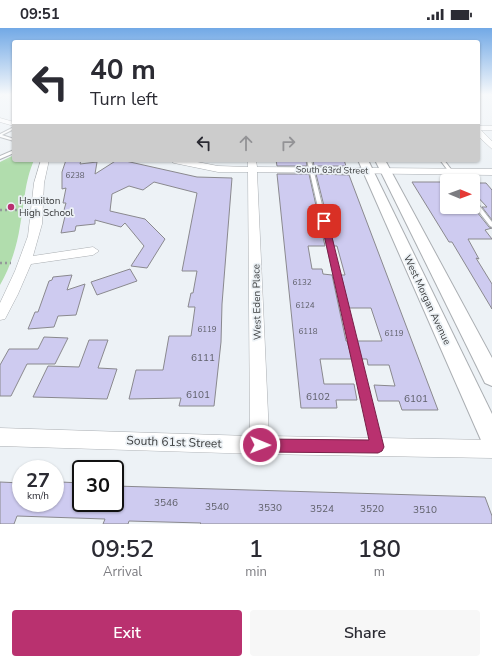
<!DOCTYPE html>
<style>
:root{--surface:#fff;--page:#f7f7f7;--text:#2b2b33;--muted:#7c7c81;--accent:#b9316f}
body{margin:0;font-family:"Nunito Sans",sans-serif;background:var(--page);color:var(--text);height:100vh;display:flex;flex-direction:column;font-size:15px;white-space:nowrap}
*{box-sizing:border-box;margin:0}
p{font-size:13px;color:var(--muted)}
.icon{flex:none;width:22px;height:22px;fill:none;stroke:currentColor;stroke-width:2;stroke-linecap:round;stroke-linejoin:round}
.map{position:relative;height:496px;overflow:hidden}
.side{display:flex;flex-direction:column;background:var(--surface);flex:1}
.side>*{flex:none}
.hud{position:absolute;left:12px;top:12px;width:468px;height:122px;border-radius:4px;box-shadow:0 1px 3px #0004;background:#fff;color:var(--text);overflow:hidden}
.needle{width:26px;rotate:91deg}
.buttons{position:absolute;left:440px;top:146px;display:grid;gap:8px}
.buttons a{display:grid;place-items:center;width:40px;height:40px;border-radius:4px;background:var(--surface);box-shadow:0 1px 3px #0004;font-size:20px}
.speed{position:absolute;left:12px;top:432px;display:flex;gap:8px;font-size:20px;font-weight:700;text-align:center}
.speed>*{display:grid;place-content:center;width:52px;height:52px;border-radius:50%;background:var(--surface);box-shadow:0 1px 3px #0004;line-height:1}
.speed small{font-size:10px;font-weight:400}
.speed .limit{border:2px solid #111;border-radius:6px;background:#fff;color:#111}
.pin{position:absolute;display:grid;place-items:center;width:34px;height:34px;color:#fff;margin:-17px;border-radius:8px;box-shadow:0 2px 6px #0006}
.me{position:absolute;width:44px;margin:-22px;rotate:91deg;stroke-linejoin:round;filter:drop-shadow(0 0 3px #0008)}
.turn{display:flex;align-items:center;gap:14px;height:84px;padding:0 12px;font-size:18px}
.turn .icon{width:52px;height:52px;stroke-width:2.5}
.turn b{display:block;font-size:28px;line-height:34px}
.lanes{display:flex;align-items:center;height:38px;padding:0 12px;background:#0003;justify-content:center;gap:20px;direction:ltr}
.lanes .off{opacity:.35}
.eta{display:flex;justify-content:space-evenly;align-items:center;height:68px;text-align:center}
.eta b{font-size:24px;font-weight:600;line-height:28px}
.action{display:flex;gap:8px;margin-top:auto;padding:8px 12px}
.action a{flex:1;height:46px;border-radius:4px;background:var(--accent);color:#fff;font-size:16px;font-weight:600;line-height:46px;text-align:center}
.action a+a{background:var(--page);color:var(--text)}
.status{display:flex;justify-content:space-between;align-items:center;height:28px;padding:0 20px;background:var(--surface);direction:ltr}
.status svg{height:11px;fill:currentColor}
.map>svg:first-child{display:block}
.green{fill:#b1ddad}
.building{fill:#cecbf0;stroke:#8a898e}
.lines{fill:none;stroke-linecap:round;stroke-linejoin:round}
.service-casing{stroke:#aaaeb2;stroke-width:2}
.minor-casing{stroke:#aaaeb2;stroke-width:1}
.tertiary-casing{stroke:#aaaeb2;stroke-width:2}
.path{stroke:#94989a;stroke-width:2.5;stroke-dasharray:2 3;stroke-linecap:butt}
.service{fill:#fff;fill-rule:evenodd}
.minor{fill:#fff;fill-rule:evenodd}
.tertiary{fill:#fff;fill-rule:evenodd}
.route{fill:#b9316f;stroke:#782048}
.poi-dot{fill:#b9316f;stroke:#edf2f6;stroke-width:1.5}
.labels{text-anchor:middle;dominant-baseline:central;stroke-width:3.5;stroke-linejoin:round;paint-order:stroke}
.number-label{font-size:8px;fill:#5f606a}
.far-street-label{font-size:9px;fill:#3a3c3d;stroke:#edf2f6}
.poi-label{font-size:10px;fill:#3a3c3d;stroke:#edf2f6;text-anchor:start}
.street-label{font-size:10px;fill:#3a3c3d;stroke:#edf2f6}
.near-number-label{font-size:10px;fill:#5f606a}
.near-street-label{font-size:12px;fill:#3a3c3d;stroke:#edf2f6}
</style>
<div class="status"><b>09:51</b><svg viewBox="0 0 49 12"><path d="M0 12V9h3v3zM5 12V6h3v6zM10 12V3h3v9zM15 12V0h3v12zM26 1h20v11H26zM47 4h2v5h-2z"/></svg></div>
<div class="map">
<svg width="492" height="496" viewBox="0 0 492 496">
<rect width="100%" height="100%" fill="#edf2f6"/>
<path class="green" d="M14,127V132H34C24,156 25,173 20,198C17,218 10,240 0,257V134Z"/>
<g class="building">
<path d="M66,132H81L80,136L97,134L95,146L117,132H121L197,149L232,150L222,276L221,314L214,378H179L181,370L129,371L136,342H163L169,308H191L195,279H188L191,265H193L197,243H182L197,165L154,154L143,162L129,158L112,166L110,183L145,191L165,211L147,240L131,238L144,218L125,195L121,199L95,192V196L76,198L75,203L61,205L66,184L64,182L66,175H63L66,160L62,161V144Z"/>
<path d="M276,132H306L307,138H277Z"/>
<path d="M313,132H344L346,138H314Z"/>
<path d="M277,146H309L325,218H308L312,241H322L323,246L332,247L346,313H347L352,331H320L324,356H354L357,372H336L337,380H301Z"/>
<path d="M316,146L349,147L438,382H402L399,373H378L374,357L395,358L389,337H368L367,331H361L357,313H382L371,280H349L341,247H345L337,218H334Z"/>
<path d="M412,154H447V179H473L489,199L492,200L485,202L492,211H468L479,231L476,230L492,256V281L452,214H449Z"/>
<path d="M473,155H486L492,162V192L482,179H487L473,164Z"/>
<path d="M130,241L137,253L97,267L91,254Z"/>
<path d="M72,247L67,262L85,256L76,287L58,288L54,299L28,301L35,284H38L49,253L52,252L53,249Z"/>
<path d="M44,309L68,310L55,336H27L11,368H0V337L9,321H38Z"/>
<path d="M89,312H108L98,340L117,341L107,371L33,369L48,338L79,339Z"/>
<path d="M0,454L21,455V475H55V460H59L61,454L81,455V475H115V458L485,469L492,488V496H200L201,495L129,493L128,496H103L105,491L17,488L14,496H0Z"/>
</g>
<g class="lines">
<defs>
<g id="service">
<path d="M14,99V101L2,107L14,111V113L0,109V106Z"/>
<path d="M14,122V125L0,131V128Z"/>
<path d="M307,132H311L381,417L380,420L377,421L374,420L373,417Z"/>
<path d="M440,132H444L460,153H456Z"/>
<path d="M473,172H475L492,194V199L490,198L473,176Z"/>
</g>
<g id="minor">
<path d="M0,66H5L0,70Z"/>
<path d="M0,90L14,94V98L0,94Z"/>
<path d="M478,98H492V102H481L492,113V121L478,108Z"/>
<path d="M41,132H49L44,155L42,196L33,228L93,219L99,223L93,227L31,236L18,266L5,291L0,292V275L15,243L28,208L34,155Z"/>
<path d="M170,132H187L218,138L248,139V132H256L257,139L492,141V147L257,144L269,408L492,412V430L260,426L0,418V400L250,408L248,144H218L174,135Z"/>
</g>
<g id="tertiary">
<path d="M358,132H368L492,386V422L484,419Z"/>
<path d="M375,132H385L492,330V358L485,355Z"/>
</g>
</defs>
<use href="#service" class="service-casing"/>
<use href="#minor" class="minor-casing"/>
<use href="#tertiary" class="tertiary-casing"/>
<g class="path">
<path d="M0,182H24"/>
<path d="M0,235H11"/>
</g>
<use href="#service" class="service"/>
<use href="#minor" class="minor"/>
<use href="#tertiary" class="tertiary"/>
</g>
<linearGradient id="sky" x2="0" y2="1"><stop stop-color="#72a9e6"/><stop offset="0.49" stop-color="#f7f9fb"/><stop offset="1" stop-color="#f7f9fb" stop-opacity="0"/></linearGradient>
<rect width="492" height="136" fill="url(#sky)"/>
<path class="route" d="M322,192L328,193L384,419L382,423L378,425L260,424L255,422L253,417L255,413L260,411L369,412L321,193Z"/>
<circle class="poi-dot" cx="11" cy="179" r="4"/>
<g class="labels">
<g class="number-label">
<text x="75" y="147">6238</text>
<text x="302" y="254">6132</text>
<text x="305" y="277">6124</text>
<text x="207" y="301">6119</text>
<text x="308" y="303">6118</text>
<text x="394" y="305">6119</text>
</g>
<g class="far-street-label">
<text transform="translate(332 142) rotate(1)">South 63rd Street</text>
</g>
<g class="poi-label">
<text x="19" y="173">Hamilton<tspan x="19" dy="12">High School</tspan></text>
</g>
<g class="street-label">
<text transform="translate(427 272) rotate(65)">West Morgan Avenue</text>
<text transform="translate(257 274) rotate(-91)">West Eden Place</text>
</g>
<g class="near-number-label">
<text x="203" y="330">6111</text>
<text x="198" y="367">6101</text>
<text x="318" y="369">6102</text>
<text x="416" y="371">6101</text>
<text x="166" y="475">3546</text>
<text x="217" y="479">3540</text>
<text x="270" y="480">3530</text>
<text x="322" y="481">3524</text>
<text x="372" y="481">3520</text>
<text x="425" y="482">3510</text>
</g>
<g class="near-street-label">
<text transform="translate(174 414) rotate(2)">South 61st Street</text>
</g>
</g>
</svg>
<div class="buttons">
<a><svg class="needle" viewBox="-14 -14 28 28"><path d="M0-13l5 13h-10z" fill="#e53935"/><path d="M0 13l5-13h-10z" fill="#7c7c81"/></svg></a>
</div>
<div class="speed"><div>27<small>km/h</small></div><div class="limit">30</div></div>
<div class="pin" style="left:324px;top:193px;background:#d93025"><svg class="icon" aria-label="arrive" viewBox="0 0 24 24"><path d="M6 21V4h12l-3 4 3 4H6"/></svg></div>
<svg class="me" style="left:260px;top:417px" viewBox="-20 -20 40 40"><circle r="17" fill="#b9316f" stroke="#fff" stroke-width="3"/><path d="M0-11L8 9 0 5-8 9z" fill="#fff"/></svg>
<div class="hud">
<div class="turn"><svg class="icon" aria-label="left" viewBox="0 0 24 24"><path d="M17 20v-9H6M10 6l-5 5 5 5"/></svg><div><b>40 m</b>Turn left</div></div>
<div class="lanes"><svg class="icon" aria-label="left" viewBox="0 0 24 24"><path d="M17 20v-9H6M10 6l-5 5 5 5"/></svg><svg class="icon off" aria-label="ahead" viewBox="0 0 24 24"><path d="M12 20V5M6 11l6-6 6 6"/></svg><svg class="icon off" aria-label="right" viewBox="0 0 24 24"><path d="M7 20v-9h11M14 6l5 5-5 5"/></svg></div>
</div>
</div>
<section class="side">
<div class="eta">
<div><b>09:52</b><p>Arrival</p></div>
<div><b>1</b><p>min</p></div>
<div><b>180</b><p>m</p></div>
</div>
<div class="action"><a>Exit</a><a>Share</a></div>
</section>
